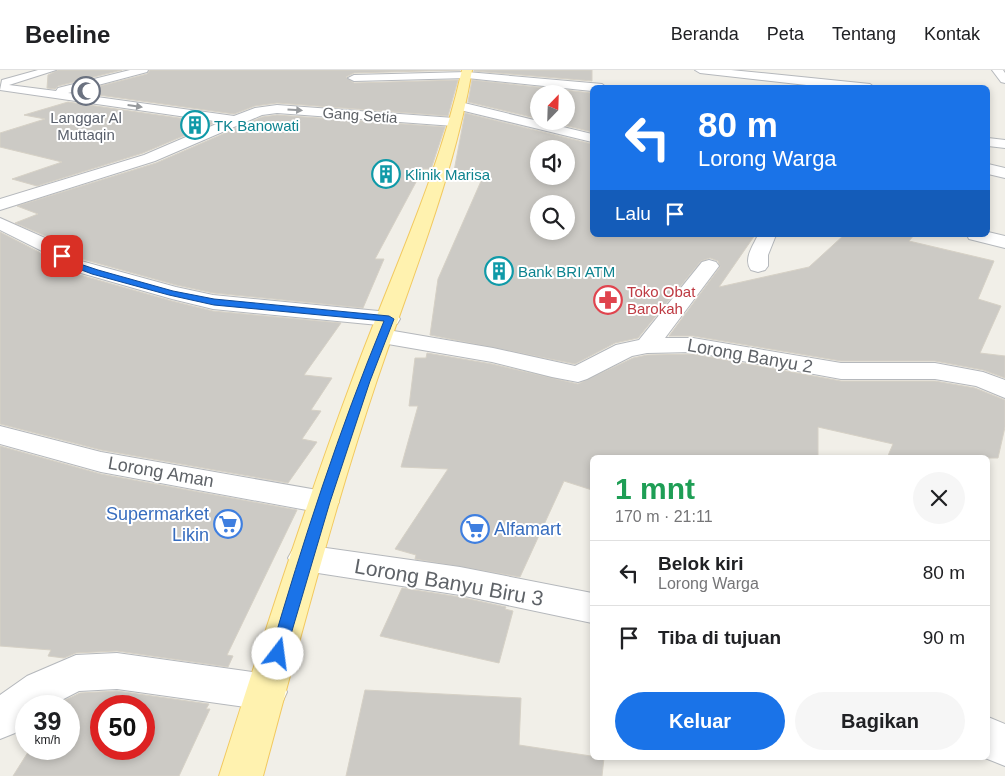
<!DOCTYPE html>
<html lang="id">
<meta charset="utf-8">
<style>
:root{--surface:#fff;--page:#f6f6f6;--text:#202124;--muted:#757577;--line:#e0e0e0;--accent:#1a73e8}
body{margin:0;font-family:Helvetica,sans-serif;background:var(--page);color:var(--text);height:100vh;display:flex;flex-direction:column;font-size:19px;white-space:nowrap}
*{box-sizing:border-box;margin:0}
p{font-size:16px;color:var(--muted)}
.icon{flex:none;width:28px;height:28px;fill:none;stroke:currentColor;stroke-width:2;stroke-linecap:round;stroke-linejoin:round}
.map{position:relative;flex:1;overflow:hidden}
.panel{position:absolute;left:590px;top:385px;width:400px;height:305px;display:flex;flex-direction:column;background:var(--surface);border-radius:8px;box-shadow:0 2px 8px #0003}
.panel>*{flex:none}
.hud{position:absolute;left:590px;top:15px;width:400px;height:152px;border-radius:8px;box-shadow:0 2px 8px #0003;background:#1a73e8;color:#fff;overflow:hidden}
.needle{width:32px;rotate:23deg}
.controls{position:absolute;left:530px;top:15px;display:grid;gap:10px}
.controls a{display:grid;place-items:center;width:45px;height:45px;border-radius:50%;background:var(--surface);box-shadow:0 2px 8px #0003;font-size:25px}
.speed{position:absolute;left:15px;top:625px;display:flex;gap:10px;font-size:25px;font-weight:700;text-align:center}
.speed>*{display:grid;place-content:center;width:65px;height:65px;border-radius:50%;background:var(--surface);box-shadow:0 2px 8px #0003;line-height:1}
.speed small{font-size:12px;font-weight:400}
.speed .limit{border:8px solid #d22;background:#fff;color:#111}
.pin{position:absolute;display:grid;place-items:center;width:42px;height:42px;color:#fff;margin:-21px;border-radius:10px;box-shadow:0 2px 8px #0006}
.me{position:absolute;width:55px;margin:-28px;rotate:15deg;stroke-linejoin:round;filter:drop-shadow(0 0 4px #0008)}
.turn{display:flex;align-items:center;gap:18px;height:105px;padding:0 25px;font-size:22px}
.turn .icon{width:65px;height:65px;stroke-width:2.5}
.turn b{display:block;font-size:35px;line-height:42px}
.then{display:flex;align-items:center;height:48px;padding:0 25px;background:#0003;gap:10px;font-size:19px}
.round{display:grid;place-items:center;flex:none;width:52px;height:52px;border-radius:26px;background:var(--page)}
.head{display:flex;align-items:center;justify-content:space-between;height:85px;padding:0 25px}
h1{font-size:30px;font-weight:700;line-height:38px;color:#1e9e55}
.primary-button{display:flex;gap:10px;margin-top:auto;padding:10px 25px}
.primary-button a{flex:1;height:58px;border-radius:30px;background:var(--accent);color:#fff;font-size:20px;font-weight:700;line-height:58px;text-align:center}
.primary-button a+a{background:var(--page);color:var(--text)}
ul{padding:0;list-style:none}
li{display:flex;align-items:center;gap:15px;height:65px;padding:0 25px;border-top:1px solid var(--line)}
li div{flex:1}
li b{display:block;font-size:19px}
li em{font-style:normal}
header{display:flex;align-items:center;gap:30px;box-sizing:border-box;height:70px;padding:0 25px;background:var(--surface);border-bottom:1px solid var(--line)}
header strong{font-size:24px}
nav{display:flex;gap:28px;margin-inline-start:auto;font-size:18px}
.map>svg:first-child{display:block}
.building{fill:#cccac5;stroke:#d6d1c6;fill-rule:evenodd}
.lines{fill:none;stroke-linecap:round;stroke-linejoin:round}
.minor-casing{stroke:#b5b8bc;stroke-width:2}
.major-casing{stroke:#f2c960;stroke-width:2}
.minor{fill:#fff;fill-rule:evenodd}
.major{fill:#fff2af;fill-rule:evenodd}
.oneway{fill:#979a9d}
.route{fill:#1a73e8;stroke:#114b97}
.labels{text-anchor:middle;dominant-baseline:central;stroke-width:4;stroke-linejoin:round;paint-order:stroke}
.far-street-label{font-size:15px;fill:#5f6368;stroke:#fff}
.far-worship-label{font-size:15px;fill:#5b616d;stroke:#fff}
.far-culture-label{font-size:15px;fill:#0d838f;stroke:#fff;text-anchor:start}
.far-health-label{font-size:15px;fill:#be3a42;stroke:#fff;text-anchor:start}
.street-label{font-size:18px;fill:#5f6368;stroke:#fff}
.shop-label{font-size:18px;fill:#366cbe;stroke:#fff;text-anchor:end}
.near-street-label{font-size:21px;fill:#5f6368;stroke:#fff}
</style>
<header>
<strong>Beeline</strong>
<nav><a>Beranda</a><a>Peta</a><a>Tentang</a><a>Kontak</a></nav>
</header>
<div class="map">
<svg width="1005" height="706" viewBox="0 0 1005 706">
<rect width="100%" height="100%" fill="#f1efe8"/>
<g class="building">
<path d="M58,0H122L58,16L55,19L47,18L48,5Z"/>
<path d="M150,0H460L354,3L346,7L354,13L458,10L448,46L277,33L255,36L234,44L77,22L147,4Z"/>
<path d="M474,0H592V11L474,1Z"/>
<path d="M472,10L592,23V62L547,51H566V24H539V49L468,32Z"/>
<path d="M68,32L214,53L143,83L37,116L12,109L62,92L0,77V63L45,49L24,45Z"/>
<path d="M465,43L592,74V165H755L719,217L809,197L844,165H914L909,171L994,191L978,229L1001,236L980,283L1005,286V308L983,300L935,291H841L693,266H669L720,197L718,191L710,188L701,191L638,268L615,273L575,294L430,265L438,209L485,102L454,101ZM539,79H566V106H539ZM539,134H566V161H539Z"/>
<path d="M277,45L445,57L431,99H423L375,189H384L363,238L213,223L176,215L82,189L55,170L15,153L38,144L17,136L156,93L262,47Z"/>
<path d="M0,162L39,182L66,201L172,231L213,241L341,253L304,305L332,308L311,340L321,341L302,369L317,372L288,413L101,380L0,354Z"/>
<path d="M427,283L492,294L578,314L633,288L647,285L693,284L841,311H935L975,318L1005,330V357L998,388H887L893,374L818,357V388H592V420L564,411L520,507L415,489L416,485L395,479L448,399L401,397L418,336H409L415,288H426Z"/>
<path d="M0,376L101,404L297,440L227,585L233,586L228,597L117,581L76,583L64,588L48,586L51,580L0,576Z"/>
<path d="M402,518L460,527L506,537L505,539L513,541L499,593L380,566Z"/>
<path d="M365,620L521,628L519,675L604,688L602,706H346Z"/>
<path d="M117,621L209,634L206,639H210L179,706H13L30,679H69V636H57L59,633L80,623ZM101,636H144V679H101Z"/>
</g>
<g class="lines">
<defs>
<g id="minor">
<path d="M38,0H56L9,15L56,21L58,18L130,0H148L147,2L68,23L234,46L255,38L277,35L454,48L461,52L454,56L277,43L262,45L155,91L0,140V129L144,85L221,52L0,20L2,10Z"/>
<path d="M695,0H731L870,14L875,18H833L700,3Z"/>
<path d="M992,0H1003L1005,3V13L1001,12Z"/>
<path d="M467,2L602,14L607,18H592V21L467,8L354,11L348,8L354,5Z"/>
<path d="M460,32L592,64V72L456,39L454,36Z"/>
<path d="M988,68L1005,70V78L988,76Z"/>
<path d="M988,94L1005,98V108L988,104Z"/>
<path d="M0,148L54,172L81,191L176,217L213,225L389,242L397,244L400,249L397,254L389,256L213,239L172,229L67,199L40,180L0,160Z"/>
<path d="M988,162L1005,166V178L969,169L967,165H988Z"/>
<path d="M758,165H776L768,185V196L765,200L758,202L751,200C743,189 753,176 758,165Z"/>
<path d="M709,190L716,192L719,196L665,268H693L841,293H935L983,302L1005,310V328L976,316L935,309H841L693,282L647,283L632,286L587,309L578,312L552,307L492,292L382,273L374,271L370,266L374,261L382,259L493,278L575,296L616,275L639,270L702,192Z"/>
<path d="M0,356L101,382L323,421L334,424L339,432L334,440L323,443L101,402L0,374Z"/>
<path d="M305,475L460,497L592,523V553L460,525L305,501L293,497L288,488L293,479Z"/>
<path d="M117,583L267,604L281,609L287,622L281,635L267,640L117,619L79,621L50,636H26V654L15,663L0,669V625L27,606L76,585Z"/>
<path d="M988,647L1005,654V696L985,688H988Z"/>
</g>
<path id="major" d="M462,0H472C454,106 411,209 377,310C333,441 299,573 263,706H219C261,574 303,442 351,313C389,209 438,108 462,0Z"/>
</defs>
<use href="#minor" class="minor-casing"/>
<use href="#major" class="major-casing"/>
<use href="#minor" class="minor"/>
<use href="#major" class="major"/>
</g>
<defs><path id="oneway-solid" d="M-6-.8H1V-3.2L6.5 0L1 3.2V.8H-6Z" transform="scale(1.25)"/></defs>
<g class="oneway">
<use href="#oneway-solid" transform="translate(135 36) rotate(8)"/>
<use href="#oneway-solid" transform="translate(295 40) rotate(4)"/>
</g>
<path class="route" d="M59,185H64L77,193L98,200L173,221L214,229L389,246L394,249L370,311L330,432L284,588L278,590L273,588L270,584C303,471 339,360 384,251L214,235L169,225L92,204L71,196L59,188Z"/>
<defs>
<symbol id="mosque-ring" viewBox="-11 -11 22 22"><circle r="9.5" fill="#fff" stroke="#6b7280" stroke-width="1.5"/><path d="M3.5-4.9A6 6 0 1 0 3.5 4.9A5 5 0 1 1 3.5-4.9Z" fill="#6b7280"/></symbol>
<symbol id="building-ring" viewBox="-11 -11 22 22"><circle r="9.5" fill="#fff" stroke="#0f9aa8" stroke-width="1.5"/><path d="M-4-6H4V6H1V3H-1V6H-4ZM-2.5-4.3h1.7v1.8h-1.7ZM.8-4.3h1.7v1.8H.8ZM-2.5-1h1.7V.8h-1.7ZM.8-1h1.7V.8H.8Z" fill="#0f9aa8"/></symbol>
<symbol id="pharmacy-ring" viewBox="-11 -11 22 22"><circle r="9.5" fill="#fff" stroke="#e0444e" stroke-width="1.5"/><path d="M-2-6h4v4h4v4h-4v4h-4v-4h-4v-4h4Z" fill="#e0444e"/></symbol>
<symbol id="supermarket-ring" viewBox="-11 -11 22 22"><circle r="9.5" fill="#fff" stroke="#3f7fe0" stroke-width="1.5"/><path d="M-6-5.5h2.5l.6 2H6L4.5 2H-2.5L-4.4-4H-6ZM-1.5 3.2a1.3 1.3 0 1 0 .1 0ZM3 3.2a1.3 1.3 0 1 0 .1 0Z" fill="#3f7fe0"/></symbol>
</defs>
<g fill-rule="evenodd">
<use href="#mosque-ring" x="70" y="5" width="32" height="32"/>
<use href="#building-ring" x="179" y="39" width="32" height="32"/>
<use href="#building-ring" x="370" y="88" width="32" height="32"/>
<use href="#building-ring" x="483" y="185" width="32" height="32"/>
<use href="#pharmacy-ring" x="592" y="214" width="32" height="32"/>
<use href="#supermarket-ring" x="212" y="438" width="32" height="32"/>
<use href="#supermarket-ring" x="459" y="443" width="32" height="32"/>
</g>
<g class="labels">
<g class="far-street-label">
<text transform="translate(360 45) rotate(4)">Gang Setia</text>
</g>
<g class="far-worship-label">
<text x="86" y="47">Langgar Al<tspan x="86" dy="17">Muttaqin</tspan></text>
</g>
<g class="far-culture-label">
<text x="214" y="55">TK Banowati</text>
<text x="405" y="104">Klinik Marisa</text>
<text x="518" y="201">Bank BRI ATM</text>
</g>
<g class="far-health-label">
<text x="627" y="221">Toko Obat<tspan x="627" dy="17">Barokah</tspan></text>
</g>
<g class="street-label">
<text transform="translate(750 286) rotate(10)">Lorong Banyu 2</text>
<text transform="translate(161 402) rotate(10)">Lorong Aman</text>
</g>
<g class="shop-label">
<text x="209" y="444">Supermarket<tspan x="209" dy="21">Likin</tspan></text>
<text x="494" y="459" text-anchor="start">Alfamart</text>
</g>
<g class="near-street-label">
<text transform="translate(449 512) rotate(10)">Lorong Banyu Biru 3</text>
</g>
</g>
</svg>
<div class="controls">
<a><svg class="needle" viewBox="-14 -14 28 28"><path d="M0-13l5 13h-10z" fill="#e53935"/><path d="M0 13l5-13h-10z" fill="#757577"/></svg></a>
<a><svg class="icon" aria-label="sound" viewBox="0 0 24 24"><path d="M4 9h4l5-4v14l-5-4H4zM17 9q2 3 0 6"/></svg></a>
<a><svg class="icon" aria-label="search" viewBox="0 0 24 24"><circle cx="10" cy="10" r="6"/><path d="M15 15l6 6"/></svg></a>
</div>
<div class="speed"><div>39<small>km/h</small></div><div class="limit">50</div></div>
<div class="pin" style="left:62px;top:186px;background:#d93025"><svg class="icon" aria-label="arrive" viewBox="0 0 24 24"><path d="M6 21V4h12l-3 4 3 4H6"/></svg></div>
<svg class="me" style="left:278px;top:584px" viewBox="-20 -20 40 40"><circle r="19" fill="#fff"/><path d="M0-13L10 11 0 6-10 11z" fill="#1a73e8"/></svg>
<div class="hud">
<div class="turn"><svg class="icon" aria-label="left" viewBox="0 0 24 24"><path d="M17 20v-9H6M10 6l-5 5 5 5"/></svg><div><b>80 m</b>Lorong Warga</div></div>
<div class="then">Lalu<svg class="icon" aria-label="arrive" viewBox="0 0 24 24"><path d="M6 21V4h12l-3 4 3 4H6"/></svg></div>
</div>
<section class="panel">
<div class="head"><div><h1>1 mnt</h1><p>170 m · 21:11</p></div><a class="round"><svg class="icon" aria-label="close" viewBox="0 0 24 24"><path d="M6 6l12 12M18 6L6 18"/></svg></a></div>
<ul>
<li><svg class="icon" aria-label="left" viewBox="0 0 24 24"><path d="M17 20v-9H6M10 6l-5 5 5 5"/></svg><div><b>Belok kiri</b><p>Lorong Warga</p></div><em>80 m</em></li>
<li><svg class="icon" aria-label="arrive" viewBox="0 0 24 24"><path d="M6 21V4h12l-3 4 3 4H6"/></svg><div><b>Tiba di tujuan</b></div><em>90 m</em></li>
</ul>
<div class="primary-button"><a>Keluar</a><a>Bagikan</a></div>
</section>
</div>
